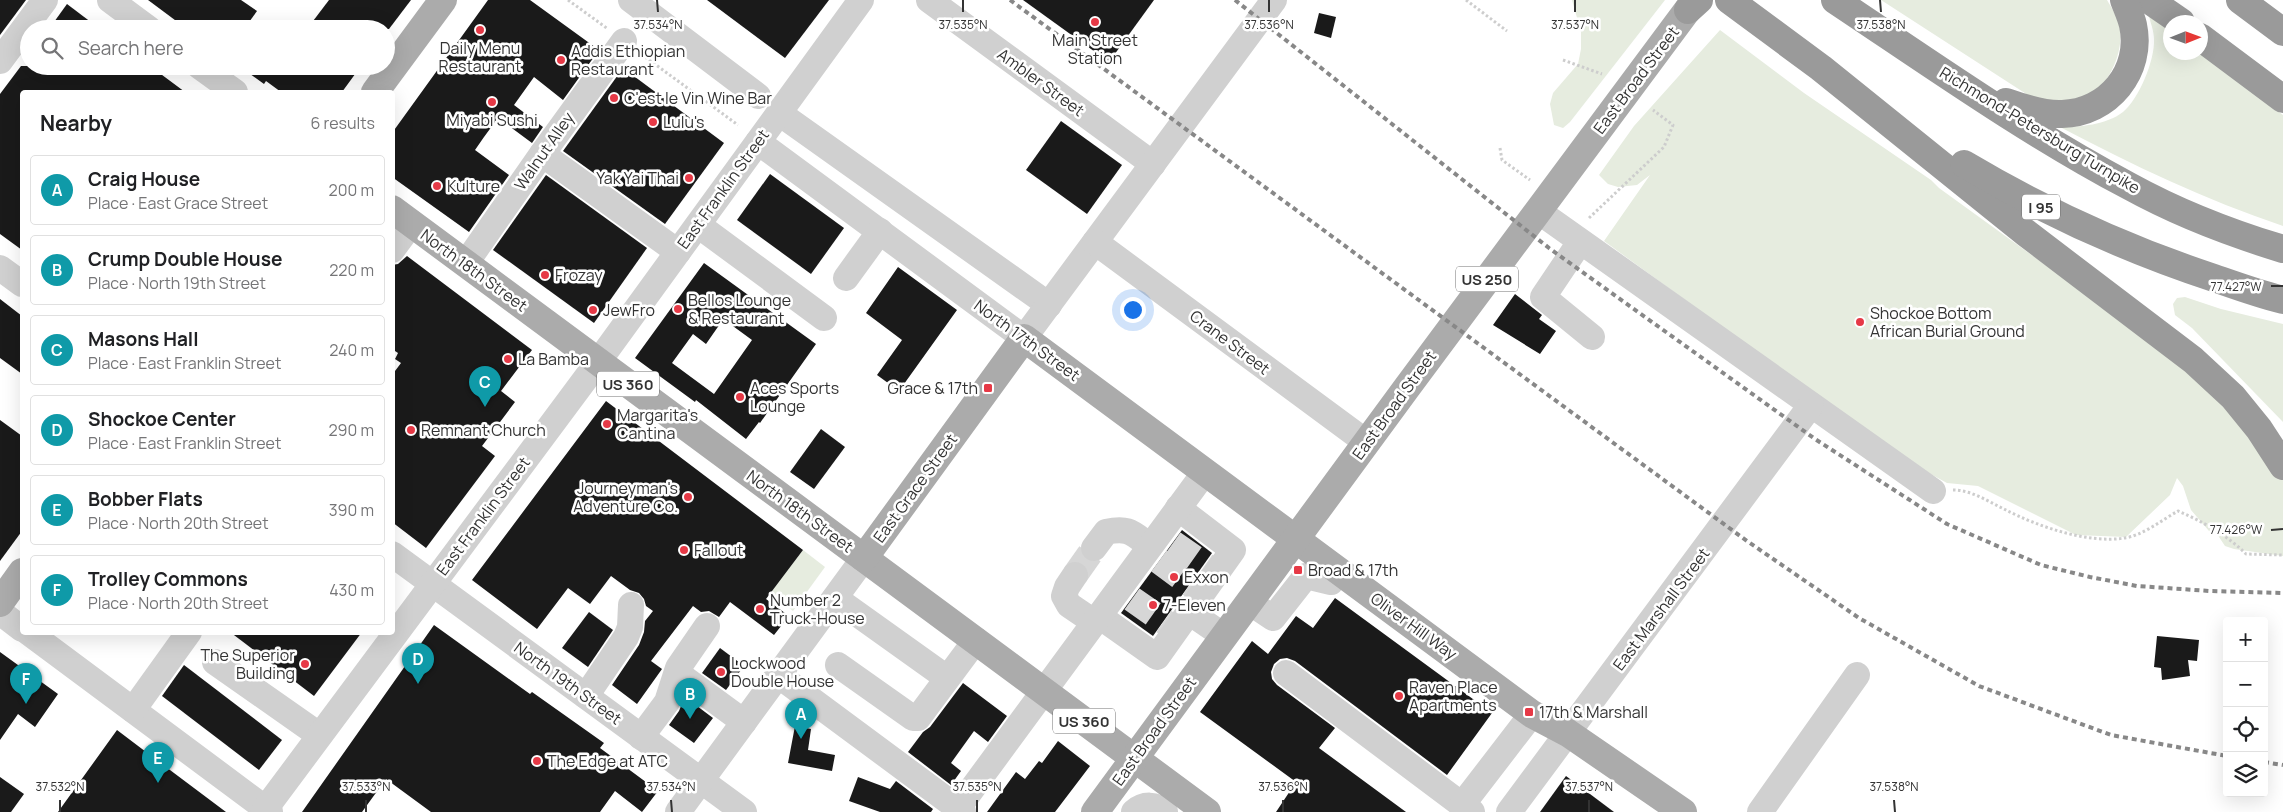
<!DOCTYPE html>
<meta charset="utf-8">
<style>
:root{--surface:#fff;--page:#f6f6f6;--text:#202124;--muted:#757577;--line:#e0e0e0;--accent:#e63946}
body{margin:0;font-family:Manrope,sans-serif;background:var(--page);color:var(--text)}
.controls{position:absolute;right:15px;bottom:15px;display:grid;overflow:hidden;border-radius:5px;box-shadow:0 5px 20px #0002}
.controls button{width:45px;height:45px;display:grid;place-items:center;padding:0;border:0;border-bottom:1px solid var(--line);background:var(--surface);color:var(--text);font:25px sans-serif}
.compass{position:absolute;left:2163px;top:15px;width:45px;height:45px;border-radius:50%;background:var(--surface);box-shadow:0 5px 20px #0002;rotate:89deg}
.you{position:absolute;left:1132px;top:309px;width:18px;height:18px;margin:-12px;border:4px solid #fff;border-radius:50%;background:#1a73e8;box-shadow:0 0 0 8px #1a73e833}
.badge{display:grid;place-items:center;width:32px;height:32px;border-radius:50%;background:var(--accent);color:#fff;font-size:16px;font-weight:700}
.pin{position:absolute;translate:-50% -41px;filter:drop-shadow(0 1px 2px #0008)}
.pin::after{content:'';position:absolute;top:26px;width:18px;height:15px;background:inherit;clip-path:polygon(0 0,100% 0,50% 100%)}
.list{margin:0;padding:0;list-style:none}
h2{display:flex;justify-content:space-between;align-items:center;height:65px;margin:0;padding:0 20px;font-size:21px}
h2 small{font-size:16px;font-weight:400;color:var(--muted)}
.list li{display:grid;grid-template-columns:32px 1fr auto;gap:15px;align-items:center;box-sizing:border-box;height:70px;margin:0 10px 10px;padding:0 10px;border:1px solid var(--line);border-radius:5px}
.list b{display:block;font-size:19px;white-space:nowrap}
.list p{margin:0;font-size:16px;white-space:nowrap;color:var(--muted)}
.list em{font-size:16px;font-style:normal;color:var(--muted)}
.icon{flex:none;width:28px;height:28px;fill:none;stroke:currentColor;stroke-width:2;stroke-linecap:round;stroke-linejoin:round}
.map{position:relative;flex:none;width:2283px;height:812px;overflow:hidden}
.search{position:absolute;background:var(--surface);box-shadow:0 5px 20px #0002;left:20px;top:20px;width:375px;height:55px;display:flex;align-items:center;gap:12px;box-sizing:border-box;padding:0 18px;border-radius:28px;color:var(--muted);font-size:19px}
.panel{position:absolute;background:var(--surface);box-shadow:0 5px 20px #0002;left:20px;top:90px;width:375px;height:545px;border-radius:5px}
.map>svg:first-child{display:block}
</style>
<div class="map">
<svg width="2283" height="812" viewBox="0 0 2283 812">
<rect width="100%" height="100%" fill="#fff"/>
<g fill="#e6ecdf">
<polygon points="1572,0 1665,0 1570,122 1563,128 1554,125 1550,104 1553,93 1578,64 1581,49 1581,32"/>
<path d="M 1881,0 L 2107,0 C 2111,7 2117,16 2119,24 C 2126,51 2107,92 2080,101 C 2064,106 2050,103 2034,99 Z"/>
<path d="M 2148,13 L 2170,30 L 2170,52 L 2200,53 L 2283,115 L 2283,226 C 2206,200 2132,165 2060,127 C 2080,127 2106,125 2123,112 C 2139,99 2155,60 2154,39 C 2154,31 2150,21 2148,13 Z"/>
<polygon points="1720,30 1804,93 1931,180 1939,188 2149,340 2217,399 2266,456 2283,480 2283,556 2234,549 2225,546 2217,534 2209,531 2191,510 2183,486 2177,478 2170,495 2126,537 2076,535 1978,486 1947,483 1905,460 1604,241 1650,175 1637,185 1618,187 1608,184 1599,175 1634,126"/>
<polygon points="2185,297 2221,309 2283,324 2283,422 2192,328 2175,315 2173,304 2177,298"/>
<polygon points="803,550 825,567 793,611 770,593"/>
</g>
<g fill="#1a1a1a" fill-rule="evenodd">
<polygon points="0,0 26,0 0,35"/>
<polygon points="148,0 241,0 257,11 244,29 187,29"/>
<polygon points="329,0 411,0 389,29 307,29"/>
<polygon points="488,0 530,0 599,50 563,100 534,77 514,105 543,127 532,143 498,118 484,137 475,150 509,175 469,232 392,177 392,133"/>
<polygon points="707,0 829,0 785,58"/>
<polygon points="1023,0 1154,0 1109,62"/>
<polygon points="67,4 100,29 49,29"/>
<polygon points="1319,13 1336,17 1331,38 1314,33"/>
<polygon points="21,66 150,66 185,92 22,92 22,250 0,234 0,94"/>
<polygon points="239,66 361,66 342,92 281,92 266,81 264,84"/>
<polygon points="623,68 724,143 665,224 563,151"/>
<polygon points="1061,121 1122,165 1087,214 1026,170"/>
<polygon points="770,174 844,228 811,274 737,220"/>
<polygon points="546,175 647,248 594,323 493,250"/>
<polygon points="407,256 532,350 501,391 515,402 482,446 495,456 426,548 392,522 392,375 401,363 395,359 398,353 392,349 392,265 398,264"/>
<path d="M 704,263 L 816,344 L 760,423 L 759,422 L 746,439 L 696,400 L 695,402 L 635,358 ZM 722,321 L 725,323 L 726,321 L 752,340 L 714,394 L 672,363 L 693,334 L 706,344 Z"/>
<polygon points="898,267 957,310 899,391 877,375 902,340 866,313"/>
<polygon points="1515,294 1542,315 1539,319 1556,331 1540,354 1493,325"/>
<polygon points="0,299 22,316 22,374 0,358"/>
<polygon points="606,401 803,550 766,599 789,616 774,635 730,602 719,617 709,611 701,612 693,606 651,661 662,669 637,704 612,685 639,645 644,632 645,621 653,611 646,606 644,599 639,593 630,590 611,576 590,604 568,588 537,629 472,580"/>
<polygon points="0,420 22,436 22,531 0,561"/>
<polygon points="821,429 845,447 814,489 790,472"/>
<polygon points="1182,530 1212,553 1153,636 1121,613"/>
<polygon points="1079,549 1080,554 1085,560 1098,562 1089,573 1084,563 1076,560 1078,558 1075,555"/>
<polygon points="1335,598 1492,713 1447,775 1295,661 1287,658 1280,659 1274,664 1271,672 1272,679 1277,685 1335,728 1319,748 1406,812 1276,812 1296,782 1200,712 1252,641 1268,654 1296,616 1313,628"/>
<polygon points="589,612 613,630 588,667 562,648"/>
<polygon points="434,625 530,694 532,692 604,743 600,748 658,791 642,812 615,791 600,812 431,812 386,779 362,812 302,812"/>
<polygon points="230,632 362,632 314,696"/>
<polygon points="2157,636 2199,640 2197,661 2188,660 2190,676 2162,680 2161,668 2154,667"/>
<polygon points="720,648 744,666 726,690 702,673"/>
<polygon points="0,652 58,694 35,727 18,714 0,740"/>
<polygon points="184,665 282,740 259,770 162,696"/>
<polygon points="963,683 1007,716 988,742 974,731 951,763 961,771 951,785 908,752 923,732 930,727"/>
<polygon points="685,697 713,718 694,743 669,725 679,711"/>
<polygon points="795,726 811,729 808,750 835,755 832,771 788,763"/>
<polygon points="117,730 150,755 226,812 58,812"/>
<polygon points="1058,741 1090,766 1055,812 987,812 1016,772 1025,779 1039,761 1042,763"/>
<polygon points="1566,776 1614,812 1540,812"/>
<polygon points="0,777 24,794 11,812 0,812"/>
<polygon points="858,777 890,789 896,781 933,809 931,812 880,812 849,801"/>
</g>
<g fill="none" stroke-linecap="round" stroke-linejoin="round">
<g stroke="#d6d6d6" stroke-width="26" stroke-dasharray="26 13" stroke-linecap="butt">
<polyline points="1173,543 1207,567"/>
<polyline points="1159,561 1193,586"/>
<polyline points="1075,575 1094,548"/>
<polyline points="1132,599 1166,623"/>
</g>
<g stroke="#cdcdcd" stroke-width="3" stroke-dasharray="2.5 2.5" stroke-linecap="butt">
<polyline points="568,0 608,29"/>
<polyline points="1466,0 1507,31"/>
<polyline points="641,54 738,125"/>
<polyline points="1563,60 1602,74"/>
<polyline points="1500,148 1502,160 1530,180"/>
<polyline points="1589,218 1664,147 1673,125 1653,110"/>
<path d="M 1953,490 C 1972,490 1989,502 2006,510 C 2037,526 2088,544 2124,538 C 2142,536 2162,520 2178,511 C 2202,521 2228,536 2246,554 L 2283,555"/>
</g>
<g stroke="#d0d0d0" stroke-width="26">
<polyline points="110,0 149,29"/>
<polyline points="631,0 758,96"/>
<polyline points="929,0 1153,164"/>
<polyline points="0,61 45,0"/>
<polyline points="199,66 235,92"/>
<polyline points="779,113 1049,305"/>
<polyline points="758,142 1024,338 1274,0"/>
<polyline points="542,154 678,252"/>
<polyline points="1538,211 1933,491"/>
<polyline points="698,225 824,318"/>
<polyline points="1095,242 1366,442"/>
<polyline points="1580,242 1543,297 1592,337"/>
<polyline points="392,250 412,223"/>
<polyline points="466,263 542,154 624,41"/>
<polyline points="0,268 22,284"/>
<polyline points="846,278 880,231"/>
<polyline points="1178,508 1233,550 1189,612 1224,636"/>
<path d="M 1094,548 L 1106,532 C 1129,527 1132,533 1150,546"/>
<polyline points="392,554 744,812"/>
<polyline points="1075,575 1067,587 1064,596 1069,605 1094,622"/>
<polyline points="835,598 947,678"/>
<polyline points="1249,602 1273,618 1306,576 1331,582 1339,571"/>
<polyline points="0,612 22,629"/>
<polyline points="1099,616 1157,657 1189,612"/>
<polyline points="28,632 270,812"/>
<polyline points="215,662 319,735"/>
<polyline points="838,665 913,718 918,718 976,640"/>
<polyline points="677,673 744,722"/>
<polyline points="1286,673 1462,805"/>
<polyline points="778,675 963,812"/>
<polyline points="586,696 626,637 630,627 631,605"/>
<polyline points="133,710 189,632"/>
<polyline points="641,737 667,702 678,668 707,626"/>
<polyline points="958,808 1205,472"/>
<polyline points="263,812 598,362 861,0"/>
<polyline points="678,812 864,558"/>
<path d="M 1134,812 C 1144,803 1156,804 1165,812"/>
<polyline points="1472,812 1462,805 1532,714"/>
<polyline points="1509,812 1811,405"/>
<polyline points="1760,812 1857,675"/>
</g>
<g stroke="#ababab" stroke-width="28">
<polyline points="375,92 443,0"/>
<polyline points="392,209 1207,812"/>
<polyline points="864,558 1024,338 1532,714 1568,733 1683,812"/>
<polyline points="0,603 22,572"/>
<polyline points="1095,812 1408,386 1695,0"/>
</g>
<g stroke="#9a9a9a" stroke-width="28">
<polyline points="1729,0 1821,68 2026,233 2193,360 2233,397 2259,429 2283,466"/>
<path d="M 1835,0 C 1931,64 2027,132 2129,186 C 2178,213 2230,233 2283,249"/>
<polyline points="2149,0 2181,22"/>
<polyline points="2240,0 2283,32"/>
<polyline points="1688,10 1699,0"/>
<polyline points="2200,37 2283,99"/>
<path d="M 2006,102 C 2023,108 2044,115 2062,114 C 2108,113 2143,71 2133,25 C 2131,16 2127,8 2124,0"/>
<path d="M 1964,164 C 2043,211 2126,249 2214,278 C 2237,286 2259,294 2283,300"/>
</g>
<g stroke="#888" stroke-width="4" stroke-dasharray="5 4" stroke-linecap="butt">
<polyline points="1010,0 1747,541 1859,618 1979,686 2111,735 2227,756"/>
<polyline points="1235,0 1549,248 1815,439 1947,524 2041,565 2090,577 2137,586 2209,591 2283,593"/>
<polyline points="2264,762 2283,765"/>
</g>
</g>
<path fill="none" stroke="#333" stroke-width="2" d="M 657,0 L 658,12M 963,0 L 963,12M 1269,0 L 1269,12M 1575,0 L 1575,12M 1880,0 L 1881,12M 2271,286 L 2283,286M 2271,530 L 2283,529M 60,800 L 60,812M 366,800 L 366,812M 671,800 L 672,812M 977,800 L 977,812M 1283,800 L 1283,812M 1589,800 L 1589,812M 1894,800 L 1895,812"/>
<g fill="#e63946" stroke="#fff" stroke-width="2">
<circle cx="1095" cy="22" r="5"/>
<circle cx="480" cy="30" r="5"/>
<circle cx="561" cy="60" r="5"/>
<circle cx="614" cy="98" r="5"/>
<circle cx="492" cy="102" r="5"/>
<circle cx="653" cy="122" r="5"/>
<circle cx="689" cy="178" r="5"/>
<circle cx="437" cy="186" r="5"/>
<circle cx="545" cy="275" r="5"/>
<circle cx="678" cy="309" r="5"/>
<circle cx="593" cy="310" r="5"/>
<circle cx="1860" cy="322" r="5"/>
<circle cx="508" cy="359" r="5"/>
<rect x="983" y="383" width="10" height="10" rx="2.5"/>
<circle cx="740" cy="397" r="5"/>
<circle cx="607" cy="424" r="5"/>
<circle cx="411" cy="430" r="5"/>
<circle cx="688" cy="497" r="5"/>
<circle cx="684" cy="550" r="5"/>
<rect x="1293" y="565" width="10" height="10" rx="2.5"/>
<circle cx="1174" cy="577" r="5"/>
<circle cx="1153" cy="605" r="5"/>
<circle cx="760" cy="609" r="5"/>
<circle cx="305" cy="664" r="5"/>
<circle cx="721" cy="672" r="5"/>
<circle cx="1399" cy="696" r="5"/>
<rect x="1524" y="707" width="10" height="10" rx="2.5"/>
<circle cx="537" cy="761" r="5"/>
</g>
<g text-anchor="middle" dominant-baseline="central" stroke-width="5" stroke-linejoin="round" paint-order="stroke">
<g fill="#fff" stroke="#707070" stroke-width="1">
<rect x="2022" y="194.5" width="38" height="25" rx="4"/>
<rect x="1456" y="266.5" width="62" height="25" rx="4"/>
<rect x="597" y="371.5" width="62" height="25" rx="4"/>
<rect x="1053" y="708.5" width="62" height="25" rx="4"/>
</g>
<g font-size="15" font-weight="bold" fill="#333">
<text x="2041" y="207">I 95</text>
<text x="1487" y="279">US 250</text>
<text x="628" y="384">US 360</text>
<text x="1084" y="721">US 360</text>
</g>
<g font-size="16" fill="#333" stroke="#fff" text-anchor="start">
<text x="1095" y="40" text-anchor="middle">Main Street<tspan x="1095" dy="18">Station</tspan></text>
<text x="480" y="48" text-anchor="middle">Daily Menu<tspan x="480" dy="18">Restaurant</tspan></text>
<text x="571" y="51">Addis Ethiopian<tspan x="571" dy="18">Restaurant</tspan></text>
<text x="624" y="98">C'est le Vin Wine Bar</text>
<text x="492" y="120" text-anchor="middle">Miyabi Sushi</text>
<text x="663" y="122">Lulu's</text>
<text x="679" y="178" text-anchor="end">Yak Yai Thai</text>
<text x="447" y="186">Kulture</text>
<text x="555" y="275">Frozay</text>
<text x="688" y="300">Bellos Lounge<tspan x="688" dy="18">&amp; Restaurant</tspan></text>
<text x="603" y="310">JewFro</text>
<text x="1870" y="313">Shockoe Bottom<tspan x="1870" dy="18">African Burial Ground</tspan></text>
<text x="518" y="359">La Bamba</text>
<text x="750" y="388">Aces Sports<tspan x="750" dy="18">Lounge</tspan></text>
<text x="978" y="388" text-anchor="end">Grace &amp; 17th</text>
<text x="617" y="415">Margarita's<tspan x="617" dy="18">Cantina</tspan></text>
<text x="421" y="430">Remnant Church</text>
<text x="678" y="488" text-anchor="end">Journeyman's<tspan x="678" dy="18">Adventure Co.</tspan></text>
<text x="694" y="550">Fallout</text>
<text x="1308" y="570">Broad &amp; 17th</text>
<text x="1184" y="577">Exxon</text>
<text x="770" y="600">Number 2<tspan x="770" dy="18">Truck-House</tspan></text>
<text x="1163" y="605">7-Eleven</text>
<text x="295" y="655" text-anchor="end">The Superior<tspan x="295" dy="18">Building</tspan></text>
<text x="731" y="663">Lockwood<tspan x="731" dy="18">Double House</tspan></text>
<text x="1409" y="687">Raven Place<tspan x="1409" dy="18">Apartments</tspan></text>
<text x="1539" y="712">17th &amp; Marshall</text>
<text x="547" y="761">The Edge at ATC</text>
</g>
<g font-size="16" fill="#333" stroke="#fff">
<text transform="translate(1636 80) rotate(-53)">East Broad Street</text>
<text transform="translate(1041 82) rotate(36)">Ambler Street</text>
<text transform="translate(2040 130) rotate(31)">Richmond-Petersburg Turnpike</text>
<text transform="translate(544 151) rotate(-55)">Walnut Alley</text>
<text transform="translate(723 189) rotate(-54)">East Franklin Street</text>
<text transform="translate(474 270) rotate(36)">North 18th Street</text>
<text transform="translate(1027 340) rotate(36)">North 17th Street</text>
<text transform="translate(1230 342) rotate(37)">Crane Street</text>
<text transform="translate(1394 405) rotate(-54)">East Broad Street</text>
<text transform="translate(915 488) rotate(-54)">East Grace Street</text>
<text transform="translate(800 511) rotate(36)">North 18th Street</text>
<text transform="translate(483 516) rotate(-53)">East Franklin Street</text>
<text transform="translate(1661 609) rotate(-53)">East Marshall Street</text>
<text transform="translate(1414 626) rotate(36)">Oliver Hill Way</text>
<text transform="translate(568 683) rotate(36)">North 19th Street</text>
<text transform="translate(1154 731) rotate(-54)">East Broad Street</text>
</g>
</g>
<g font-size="12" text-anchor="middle" fill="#333" stroke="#fff" stroke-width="5" stroke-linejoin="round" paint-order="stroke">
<text x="658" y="29">37.534°N</text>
<text x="963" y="29">37.535°N</text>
<text x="1269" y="29">37.536°N</text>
<text x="1575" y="29">37.537°N</text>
<text x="1881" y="29">37.538°N</text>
<text x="2236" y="291">77.427°W</text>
<text x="2236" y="534">77.426°W</text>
<text x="60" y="791">37.532°N</text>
<text x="366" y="791">37.533°N</text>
<text x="671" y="791">37.534°N</text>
<text x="977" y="791">37.535°N</text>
<text x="1283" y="791">37.536°N</text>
<text x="1589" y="791">37.537°N</text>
<text x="1894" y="791">37.538°N</text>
</g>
</svg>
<div class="controls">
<button>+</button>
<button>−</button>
<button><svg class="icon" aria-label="locate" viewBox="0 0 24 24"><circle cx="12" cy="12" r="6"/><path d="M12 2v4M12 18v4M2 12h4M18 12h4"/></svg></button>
<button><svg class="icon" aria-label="layers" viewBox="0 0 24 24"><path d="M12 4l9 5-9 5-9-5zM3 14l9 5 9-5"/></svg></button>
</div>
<svg class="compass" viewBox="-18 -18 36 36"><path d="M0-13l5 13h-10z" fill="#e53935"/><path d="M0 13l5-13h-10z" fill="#757577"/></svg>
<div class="you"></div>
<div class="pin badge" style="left:801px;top:739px;background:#0f9aa8">A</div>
<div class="pin badge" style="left:690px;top:719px;background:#0f9aa8">B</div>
<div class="pin badge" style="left:485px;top:407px;background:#0f9aa8">C</div>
<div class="pin badge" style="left:418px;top:684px;background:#0f9aa8">D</div>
<div class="pin badge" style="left:158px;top:783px;background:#0f9aa8">E</div>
<div class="pin badge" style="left:26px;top:704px;background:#0f9aa8">F</div>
<div class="search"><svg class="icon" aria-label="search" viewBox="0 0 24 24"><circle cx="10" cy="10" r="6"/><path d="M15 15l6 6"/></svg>Search here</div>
<section class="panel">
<h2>Nearby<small>6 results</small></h2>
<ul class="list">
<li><span class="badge" style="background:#0f9aa8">A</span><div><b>Craig House</b><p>Place · East Grace Street</p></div><em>200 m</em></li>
<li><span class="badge" style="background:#0f9aa8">B</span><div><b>Crump Double House</b><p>Place · North 19th Street</p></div><em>220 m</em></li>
<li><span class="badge" style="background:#0f9aa8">C</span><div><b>Masons Hall</b><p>Place · East Franklin Street</p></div><em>240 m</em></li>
<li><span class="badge" style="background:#0f9aa8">D</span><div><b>Shockoe Center</b><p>Place · East Franklin Street</p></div><em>290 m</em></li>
<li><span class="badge" style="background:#0f9aa8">E</span><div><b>Bobber Flats</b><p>Place · North 20th Street</p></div><em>390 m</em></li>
<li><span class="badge" style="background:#0f9aa8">F</span><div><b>Trolley Commons</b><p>Place · North 20th Street</p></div><em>430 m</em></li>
</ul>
</section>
</div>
